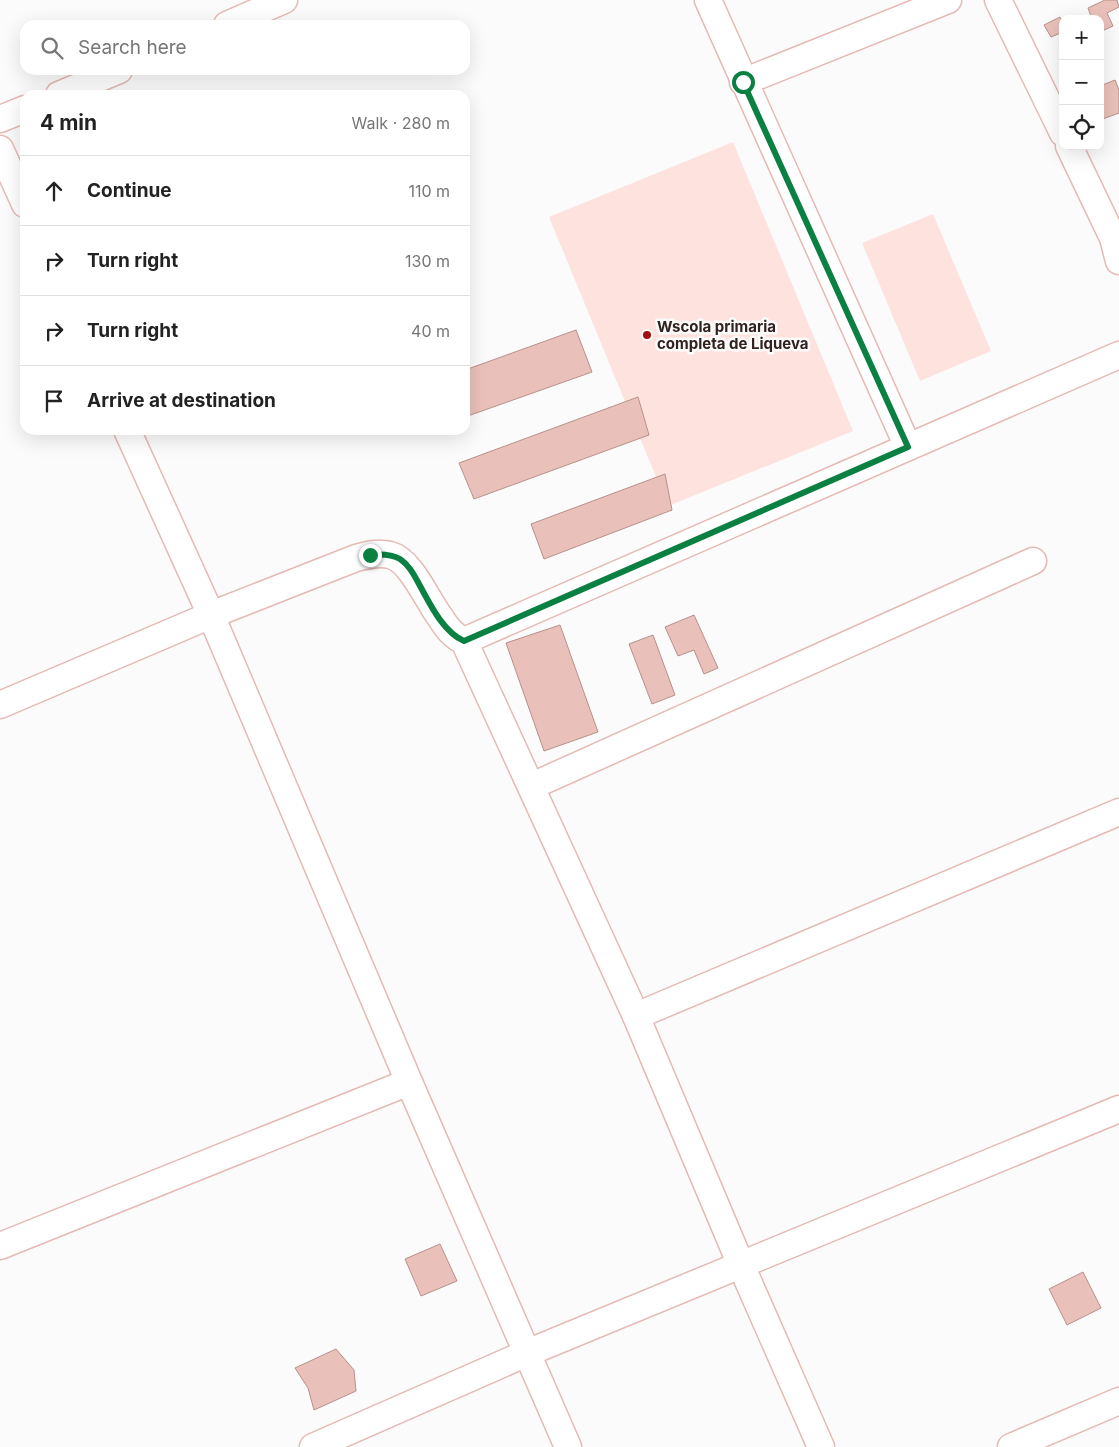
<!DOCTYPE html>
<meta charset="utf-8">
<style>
:root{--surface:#fff;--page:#f2f2f2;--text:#222;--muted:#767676;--line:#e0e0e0}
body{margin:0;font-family:Inter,sans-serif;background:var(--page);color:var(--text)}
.controls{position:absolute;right:15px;top:15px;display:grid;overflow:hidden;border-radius:10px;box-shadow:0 5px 20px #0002}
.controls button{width:45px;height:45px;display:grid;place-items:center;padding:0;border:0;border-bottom:1px solid var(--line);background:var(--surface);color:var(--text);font:25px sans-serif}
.stop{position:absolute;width:15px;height:15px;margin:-11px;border:4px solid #0b8043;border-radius:50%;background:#fff}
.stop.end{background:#0b8043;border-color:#fff;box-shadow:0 1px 5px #0008}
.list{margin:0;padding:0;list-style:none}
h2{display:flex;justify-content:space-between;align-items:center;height:65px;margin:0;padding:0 20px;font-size:21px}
h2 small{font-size:16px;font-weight:400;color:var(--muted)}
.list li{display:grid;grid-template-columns:32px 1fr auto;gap:15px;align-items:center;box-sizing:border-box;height:70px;padding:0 20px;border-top:1px solid var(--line)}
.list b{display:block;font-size:19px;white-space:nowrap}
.list em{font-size:16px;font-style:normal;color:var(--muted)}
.icon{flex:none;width:28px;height:28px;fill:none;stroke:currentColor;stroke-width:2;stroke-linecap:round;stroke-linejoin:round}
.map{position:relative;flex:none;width:1119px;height:1447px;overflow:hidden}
.search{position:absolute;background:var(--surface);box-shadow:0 5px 20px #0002;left:20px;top:20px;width:450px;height:55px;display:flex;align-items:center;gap:12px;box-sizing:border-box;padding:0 18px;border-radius:15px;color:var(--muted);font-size:19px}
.panel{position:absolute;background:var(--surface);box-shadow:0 5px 20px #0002;left:20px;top:90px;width:450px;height:345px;border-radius:15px}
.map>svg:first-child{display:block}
</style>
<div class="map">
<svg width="1119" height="1447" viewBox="0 0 1119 1447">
<rect width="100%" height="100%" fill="#fbfbfb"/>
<g fill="#fee2de">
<polygon points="733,142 853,431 668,506 549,217"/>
<polygon points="933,214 991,351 920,381 862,243"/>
</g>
<g fill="#eac0ba" stroke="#b8908a">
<polygon points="1105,0 1117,0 1119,7 1107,13 1113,26 1100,32 1100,19 1092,19 1088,8"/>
<polygon points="1060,17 1063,22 1063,32 1051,37 1044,25"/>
<polygon points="1115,80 1119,90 1119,113 1100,120 1100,86"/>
<polygon points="576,330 592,372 465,417 465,370"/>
<polygon points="638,397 649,435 474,499 459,463"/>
<polygon points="665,474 672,510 544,559 531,524"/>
<polygon points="694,615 718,668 704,674 694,650 678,656 665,627"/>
<polygon points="560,625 598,732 544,751 506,643"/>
<polygon points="653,635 675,695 652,704 629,644"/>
<polygon points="440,1244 457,1281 421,1296 405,1259"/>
<polygon points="1083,1272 1101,1308 1067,1325 1049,1289"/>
<polygon points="336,1349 354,1370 356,1391 314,1410 308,1388 295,1368"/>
</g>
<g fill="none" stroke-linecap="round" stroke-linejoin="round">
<g stroke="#e5bab4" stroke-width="29">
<g id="minor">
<polyline points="708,0 908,447"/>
<polyline points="998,0 1063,133"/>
<polyline points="227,25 284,0"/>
<polyline points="743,82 948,0"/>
<polyline points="59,95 119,70"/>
<polyline points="0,119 25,109"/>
<polyline points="1069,146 1113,238 1119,261"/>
<polyline points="0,149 25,204"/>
<polyline points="127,430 211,615 409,1082 568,1447"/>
<polyline points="464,641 1119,355"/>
<path d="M 0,705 L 211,615 L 356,558 C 367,555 379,552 390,555 C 411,560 427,600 440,617 C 447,628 453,636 464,641 L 636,1016 L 741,1265 L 821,1447"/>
<polyline points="532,786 1033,561"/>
<polyline points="636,1016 1119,812"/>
<polyline points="0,1246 409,1082"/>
<polyline points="313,1447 527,1353 1119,1109"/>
<polyline points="1011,1447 1119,1401"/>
</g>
</g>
<use href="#minor" stroke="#fff" stroke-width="26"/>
</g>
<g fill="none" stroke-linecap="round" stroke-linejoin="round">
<path stroke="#0b8043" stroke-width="6" d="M 370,555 C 380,554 391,554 400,559 C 409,565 414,575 419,584 C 430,604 443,632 464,641 L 908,447 L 743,82"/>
</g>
<circle fill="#a40d11" stroke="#fbfbfb" stroke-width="2" cx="647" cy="335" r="5"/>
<g text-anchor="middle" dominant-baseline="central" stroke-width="5" stroke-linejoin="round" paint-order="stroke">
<g font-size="15" font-weight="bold" fill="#31211f" stroke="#fbfbfb" text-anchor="start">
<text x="657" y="326">Wscola primaria<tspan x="657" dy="17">completa de Liqueva</tspan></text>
</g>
</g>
</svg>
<div class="controls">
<button>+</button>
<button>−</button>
<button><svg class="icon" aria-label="locate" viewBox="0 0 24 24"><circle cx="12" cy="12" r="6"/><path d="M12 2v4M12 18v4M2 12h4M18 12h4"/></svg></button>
</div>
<div class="stop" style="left:743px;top:82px"></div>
<div class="stop end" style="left:370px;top:555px"></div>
<div class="search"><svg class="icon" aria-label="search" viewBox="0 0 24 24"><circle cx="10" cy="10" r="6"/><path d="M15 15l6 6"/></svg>Search here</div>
<section class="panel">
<h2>4 min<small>Walk · 280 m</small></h2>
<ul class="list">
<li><svg class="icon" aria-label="ahead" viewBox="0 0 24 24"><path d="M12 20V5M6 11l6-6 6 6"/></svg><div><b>Continue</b></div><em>110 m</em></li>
<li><svg class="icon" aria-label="right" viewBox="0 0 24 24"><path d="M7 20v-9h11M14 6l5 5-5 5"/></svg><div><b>Turn right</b></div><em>130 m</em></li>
<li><svg class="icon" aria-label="right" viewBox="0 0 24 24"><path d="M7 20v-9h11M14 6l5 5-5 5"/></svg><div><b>Turn right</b></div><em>40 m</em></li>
<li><svg class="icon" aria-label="arrive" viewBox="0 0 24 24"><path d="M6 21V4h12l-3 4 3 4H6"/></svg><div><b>Arrive at destination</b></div></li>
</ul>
</section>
</div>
